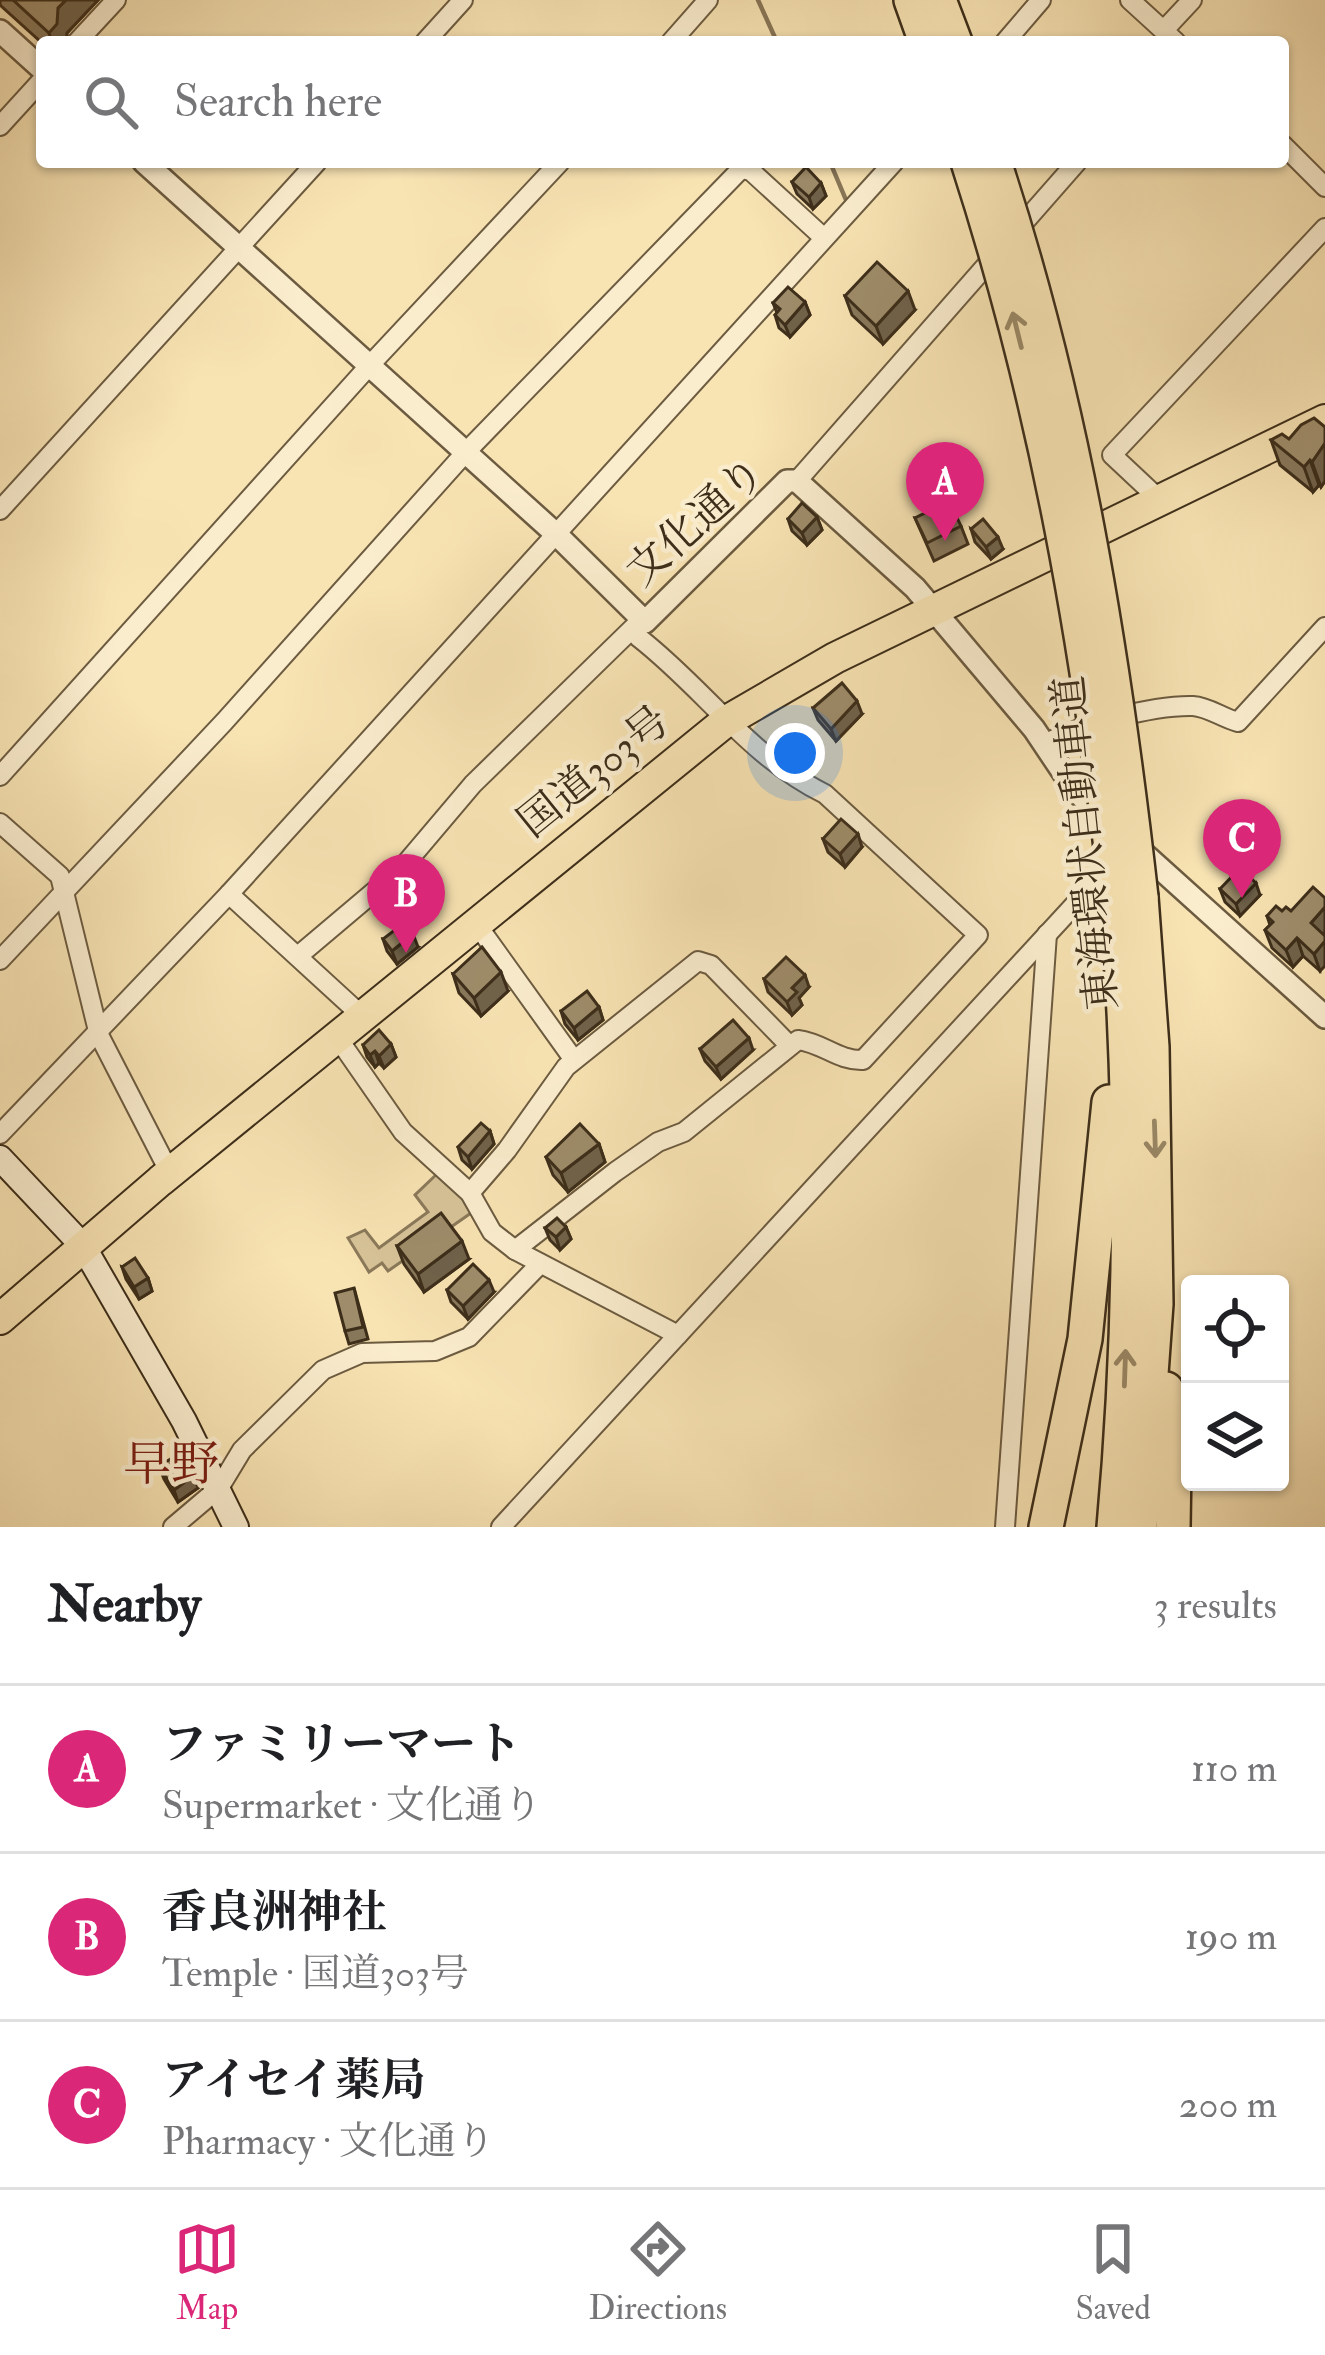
<!DOCTYPE html>
<meta charset="utf-8">
<style>
:root{--surface:#fff;--page:#f6f6f6;--text:#202124;--muted:#757577;--line:#e0e0e0;--accent:#db2777}
body{margin:0;font-family:"IM FELL Double Pica","Noto Serif JP",serif;background:var(--page);color:var(--text)}
.controls{position:absolute;right:36px;bottom:36px;display:grid;overflow:hidden;border-radius:12px;box-shadow:0 3px 9px #0004}
.controls button{width:108px;height:108px;display:grid;place-items:center;padding:0;border:0;border-bottom:3px solid var(--line);background:var(--surface);color:var(--text);font:60px sans-serif}
.you{position:absolute;left:795px;top:753px;width:42px;height:42px;margin:-30px;border:9px solid #fff;border-radius:50%;background:#1a73e8;box-shadow:0 0 0 18px #1a73e833}
.badge{display:grid;place-items:center;width:78px;height:78px;border-radius:50%;background:var(--accent);color:#fff;font-size:39px;font-weight:700}
.pin{position:absolute;translate:-50% -99px;filter:drop-shadow(0 3px 6px #0008)}
.pin::after{content:'';position:absolute;top:63px;width:42px;height:36px;background:inherit;clip-path:polygon(0 0,100% 0,50% 100%)}
.list{margin:0;padding:0;list-style:none}
h2{display:flex;justify-content:space-between;align-items:center;height:156px;margin:0;padding:0 48px;font-size:51px}
h2 small{font-size:39px;font-weight:400;color:var(--muted)}
.list li{display:grid;grid-template-columns:78px 1fr auto;gap:36px;align-items:center;box-sizing:border-box;height:168px;padding:0 48px;border-top:3px solid var(--line)}
.list b{display:block;font-size:45px;white-space:nowrap}
.list p{margin:0;font-size:39px;white-space:nowrap;color:var(--muted)}
.list em{font-size:39px;font-style:normal;color:var(--muted)}
.icon{flex:none;width:66px;height:66px;fill:none;stroke:currentColor;stroke-width:2;stroke-linecap:round;stroke-linejoin:round}
.map{position:relative;flex:none;width:1325px;height:1527px;overflow:hidden}
.search{position:absolute;background:var(--surface);box-shadow:0 3px 9px #0004;left:36px;right:36px;top:36px;height:132px;display:flex;align-items:center;gap:30px;box-sizing:border-box;padding:0 42px;border-radius:12px;color:var(--muted);font-size:45px}
.sheet{height:660px;background:var(--surface)}
nav{display:flex;justify-content:space-around;align-items:center;box-sizing:border-box;height:168px;border-top:3px solid var(--line);background:var(--surface);font-size:33px;color:var(--muted)}
nav a{display:grid;justify-items:center;gap:6px}
nav .on{color:var(--accent)}
.map>svg:first-child{display:block}
</style>
<div class="map">
<svg width="1325" height="1527" viewBox="0 0 1325 1527">
<rect width="100%" height="100%" fill="#f8e3b3"/>
<filter id="stains"><feTurbulence type="fractalNoise" baseFrequency=".00167" numOctaves="4"/><feColorMatrix values="0 0 0 0 .2 0 0 0 0 .09 0 0 0 0 .02 0 0 0 .5 -.17"/></filter>
<radialGradient id="worn" r=".72"><stop offset=".6" stop-color="#630" stop-opacity="0"/><stop offset="1" stop-color="#630" stop-opacity=".3"/></radialGradient>
<polygon fill="#d8c499" stroke="#8a795a" stroke-width="3" points="439,1172 460,1194 471,1213 388,1271 382,1263 369,1272 348,1238 365,1230 379,1248 428,1212 415,1195"/>
<g fill="none" stroke-linecap="round" stroke-linejoin="round">
<g stroke="#877557" stroke-width="4.5">
<polyline points="758,0 777,42"/>
<polyline points="830,162 846,200"/>
</g>
<g stroke="#6c5b40" stroke-width="22">
<g id="minor">
<polyline points="1130,0 1176,42"/>
<polyline points="1164,30 1192,0"/>
<polyline points="77,42 116,0"/>
<polyline points="425,42 463,0"/>
<polyline points="671,42 708,0"/>
<polyline points="1005,42 1041,0"/>
<polyline points="0,126 42,80"/>
<polyline points="1283,145 1325,187"/>
<polyline points="797,481 1077,162"/>
<polyline points="1160,500 1112,455 1325,228"/>
<polyline points="0,510 317,162"/>
<path d="M 1044,744 C 1082,725 1150,705 1193,706 C 1209,707 1222,718 1238,722 L 1325,627"/>
<polyline points="0,776 369,366 560,162"/>
<polyline points="0,823 60,876 99,1035 170,1173"/>
<polyline points="229,894 361,1015"/>
<polyline points="475,922 574,1060"/>
<path d="M 298,956 L 401,869 L 473,784 L 637,624 L 638,637 C 704,688 748,756 825,794 L 978,935 L 863,1060 C 838,1061 823,1043 798,1040 L 684,1132 L 658,1142 L 615,1172 L 515,1250"/>
<polyline points="0,960 224,722 465,453 741,169 751,171 824,238"/>
<polyline points="337,1037 403,1132 470,1193 492,1232 515,1250 678,1335"/>
<polyline points="0,1134 229,894 894,162"/>
<polyline points="470,1193 507,1150 566,1067 698,961 711,965 789,1045"/>
<polyline points="173,1527 219,1488 242,1450 323,1370 362,1353 435,1351 469,1337 540,1264"/>
<polyline points="501,1527 1112,864"/>
<polyline points="1005,1527 1047,934"/>
</g>
</g>
<g stroke="#6c5b40" stroke-width="26">
<g id="tertiary">
<polyline points="0,31 42,69"/>
<polyline points="144,162 556,534 645,622 787,481 797,481 915,588 1034,729 1075,790 1110,824"/>
<polyline points="1133,844 1325,1017"/>
</g>
</g>
<g stroke="#3d2e1a" stroke-width="28">
<polyline id="secondary" points="0,1158 83,1246 184,1421 236,1527"/>
</g>
<g stroke="#3d2e1a" stroke-width="34">
<polyline id="trunk" points="0,1319 160,1181 725,722 835,658 1325,420"/>
</g>
<g stroke="#3d2e1a" stroke-width="38">
<g id="motorway">
<polyline points="911,0 926,42"/>
<polyline points="939,0 955,42"/>
<polyline points="1166,1389 1174,1465 1173,1527"/>
<polyline points="1046,1527 1085,1339 1109,1102"/>
<path d="M 1114,1527 C 1133,1318 1133,1109 1117,900"/>
<polyline points="1140,1527 1156,1304 1152,1047 1141,897"/>
</g>
</g>
<use href="#minor" stroke="#faedce" stroke-width="18"/>
<use href="#tertiary" stroke="#faedce" stroke-width="21"/>
<use href="#secondary" stroke="#faedce" stroke-width="24"/>
<use href="#trunk" stroke="#f8e3b3" stroke-width="30"/>
<use href="#motorway" stroke="#f8e3b3" stroke-width="33"/>
<g stroke="#3d2e1a" stroke-width="38" stroke-linecap="butt">
<g id="motorway-bridge">
<path d="M 968,162 C 1047,406 1089,646 1117,900"/>
<path d="M 994,162 C 1073,401 1113,648 1141,897"/>
</g>
</g>
<use href="#motorway-bridge" stroke="#f8e3b3" stroke-width="33"/>
</g>
<g fill="#88785b" stroke="#3d2e1a" stroke-width="3">
<polygon points="0,0 98,0 67,33 66,42 42,43 0,5"/>
<polygon points="792,182 821,183 826,196 813,209 797,194"/>
<polygon points="845,296 915,310 883,344 852,315"/>
<polygon points="805,302 810,315 790,337 779,328 775,315 777,313 773,303"/>
<polygon points="1325,427 1325,481 1321,487 1319,485 1313,492 1280,465 1271,440 1289,439"/>
<polygon points="817,517 822,530 807,545 792,531 788,519"/>
<polygon points="915,518 961,526 968,544 934,561"/>
<polygon points="971,529 1003,549 991,559 975,542"/>
<polygon points="813,708 862,714 836,741 818,720"/>
<polygon points="823,839 862,847 845,867 828,852"/>
<polygon points="1220,889 1260,895 1240,916 1225,902"/>
<polygon points="1325,898 1325,932 1323,934 1320,971 1303,956 1293,967 1272,948 1265,930 1270,925 1267,916 1291,911"/>
<polygon points="383,939 418,947 397,964 387,951"/>
<polygon points="453,974 508,991 481,1016 459,993"/>
<polygon points="764,979 809,987 799,998 802,1005 792,1015 768,992"/>
<polygon points="599,1007 603,1020 578,1040 565,1024 561,1011"/>
<polygon points="391,1044 396,1057 384,1068 379,1063 375,1067 367,1057 363,1045"/>
<polygon points="700,1049 753,1050 721,1079 705,1061"/>
<polygon points="490,1131 494,1144 472,1169 462,1160 458,1147"/>
<polygon points="599,1144 605,1162 568,1192 553,1175 546,1157"/>
<polygon points="566,1227 571,1239 560,1250 550,1240 545,1228"/>
<polygon points="397,1246 469,1259 424,1292 404,1264"/>
<polygon points="122,1267 148,1278 152,1291 139,1299 126,1279"/>
<polygon points="354,1288 368,1339 349,1344 345,1331"/>
<polygon points="447,1290 494,1292 468,1319 451,1302"/>
<polygon points="159,1466 194,1475 198,1488 178,1502 164,1479"/>
</g>
<g fill="#6f624a" stroke="#3d2e1a" stroke-width="3">
<polygon points="66,0 98,0 67,33 66,42 52,42 49,33 58,8"/>
<polygon points="821,183 826,196 813,209 809,197"/>
<polygon points="908,291 915,310 883,344 876,326"/>
<polygon points="805,302 810,315 790,337 785,325"/>
<polygon points="1325,443 1325,481 1321,487 1312,462"/>
<polygon points="1310,460 1319,485 1313,492 1304,467"/>
<polygon points="817,517 822,530 807,545 802,533"/>
<polygon points="998,537 1003,549 991,559 986,547"/>
<polygon points="857,701 862,714 836,741 831,729"/>
<polygon points="858,834 862,847 845,867 840,854"/>
<polygon points="1256,883 1260,895 1240,916 1236,904"/>
<polygon points="1325,907 1325,932 1317,940 1311,923"/>
<polygon points="413,934 418,947 397,964 392,951"/>
<polygon points="1297,938 1303,956 1293,967 1286,950"/>
<polygon points="1325,941 1325,966 1320,971 1314,954"/>
<polygon points="501,972 508,991 481,1016 474,998"/>
<polygon points="805,975 809,987 799,998 802,1005 792,1015 787,1002 792,988"/>
<polygon points="599,1007 603,1020 578,1040 574,1028"/>
<polygon points="749,1038 753,1050 721,1079 716,1067"/>
<polygon points="391,1044 396,1057 384,1068 379,1056"/>
<polygon points="375,1051 379,1063 375,1067 370,1055"/>
<polygon points="490,1131 494,1144 472,1169 468,1157"/>
<polygon points="599,1144 605,1162 568,1192 561,1173"/>
<polygon points="566,1227 571,1239 560,1250 556,1237"/>
<polygon points="462,1241 469,1259 424,1292 418,1274"/>
<polygon points="148,1278 152,1291 139,1299 134,1287"/>
<polygon points="489,1280 494,1292 468,1319 463,1306"/>
<polygon points="194,1475 198,1488 178,1502 174,1490"/>
</g>
<g fill="#9e8c6a" stroke="#3d2e1a" stroke-width="3">
<polygon points="13,0 66,0 58,8 57,24 49,33"/>
<polygon points="806,167 821,183 809,197 792,182"/>
<polygon points="877,262 908,291 876,326 845,296"/>
<polygon points="788,287 805,302 785,325 775,315 780,309 773,303"/>
<polygon points="1314,418 1325,427 1325,443 1312,462 1310,460 1304,467 1271,440 1282,434 1289,439 1301,425"/>
<polygon points="949,501 961,526 927,543 915,518"/>
<polygon points="802,503 817,517 802,533 788,519"/>
<polygon points="983,519 998,537 986,547 971,529"/>
<polygon points="842,683 857,701 831,729 813,708"/>
<polygon points="841,819 858,834 840,854 823,839"/>
<polygon points="1240,868 1256,883 1236,904 1220,889"/>
<polygon points="1313,887 1325,898 1325,907 1311,923 1325,936 1325,941 1314,954 1297,938 1286,950 1265,930 1273,922 1267,916 1276,906 1282,911 1286,907 1291,911"/>
<polygon points="404,923 413,934 392,951 383,939"/>
<polygon points="482,947 501,972 474,998 453,974"/>
<polygon points="786,957 805,975 792,988 797,992 787,1002 764,979"/>
<polygon points="587,991 599,1007 574,1028 561,1011"/>
<polygon points="733,1020 749,1038 716,1067 700,1049"/>
<polygon points="379,1030 391,1044 379,1056 375,1051 370,1055 363,1045"/>
<polygon points="481,1123 490,1131 468,1157 458,1147"/>
<polygon points="580,1124 599,1144 561,1173 546,1157"/>
<polygon points="441,1213 462,1241 418,1274 397,1246"/>
<polygon points="557,1218 566,1227 556,1237 545,1228"/>
<polygon points="135,1258 148,1278 134,1287 122,1267"/>
<polygon points="473,1264 489,1280 463,1306 447,1290"/>
<polygon points="354,1288 363,1327 345,1331 335,1293"/>
<polygon points="184,1456 194,1475 174,1490 159,1466 174,1457 177,1461"/>
</g>
<defs><path id="oneway-shaft" d="M-6 0H5M1.5-3L5.5 0L1.5 3" fill="none" stroke-width="1.6" stroke-linecap="round" stroke-linejoin="round" transform="scale(3)"/></defs>
<g stroke="#9a8866">
<use href="#oneway-shaft" transform="translate(1017 330) rotate(-104)"/>
<use href="#oneway-shaft" transform="translate(1155 1139) rotate(88)"/>
<use href="#oneway-shaft" transform="translate(1125 1368) rotate(-88)"/>
</g>
<g text-anchor="middle" dominant-baseline="central" stroke-width="9" stroke-linejoin="round" paint-order="stroke">
<g font-size="42" fill="#3d2e1a" stroke="#faedce">
<text transform="translate(696 522) rotate(-42)">文化通り</text>
<text transform="translate(594 772) rotate(-39)">国道303号</text>
<text transform="translate(1086 843) rotate(-96)">東海環状自動車道</text>
</g>
<g font-size="48" fill="#7a1f14" stroke="#faedce">
<text x="171" y="1465">早野</text>
</g>
</g>
<rect width="100%" height="100%" filter="url(#stains)"/>
<rect width="100%" height="100%" fill="url(#worn)"/>
</svg>
<div class="controls">
<button><svg class="icon" aria-label="locate" viewBox="0 0 24 24"><circle cx="12" cy="12" r="6"/><path d="M12 2v4M12 18v4M2 12h4M18 12h4"/></svg></button>
<button><svg class="icon" aria-label="layers" viewBox="0 0 24 24"><path d="M12 4l9 5-9 5-9-5zM3 14l9 5 9-5"/></svg></button>
</div>
<div class="you"></div>
<div class="pin badge" style="left:945px;top:541px">A</div>
<div class="pin badge" style="left:406px;top:953px">B</div>
<div class="pin badge" style="left:1242px;top:898px">C</div>
<div class="search"><svg class="icon" aria-label="search" viewBox="0 0 24 24"><circle cx="10" cy="10" r="6"/><path d="M15 15l6 6"/></svg>Search here</div>
</div>
<section class="sheet">
<h2>Nearby<small>3 results</small></h2>
<ul class="list">
<li><span class="badge">A</span><div><b>ファミリーマート</b><p>Supermarket · 文化通り</p></div><em>110 m</em></li>
<li><span class="badge">B</span><div><b>香良洲神社</b><p>Temple · 国道303号</p></div><em>190 m</em></li>
<li><span class="badge">C</span><div><b>アイセイ薬局</b><p>Pharmacy · 文化通り</p></div><em>200 m</em></li>
</ul>
</section>
<nav>
<a class="on"><svg class="icon" aria-label="map" viewBox="0 0 24 24"><path d="M3 6l6-2 6 2 6-2v14l-6 2-6-2-6 2zM9 4v14M15 6v14"/></svg>Map</a>
<a><svg class="icon" aria-label="directions" viewBox="0 0 24 24"><path d="M12 3l9 9-9 9-9-9zM9 14v-3h6M13 9l2 2-2 2"/></svg>Directions</a>
<a><svg class="icon" aria-label="saved" viewBox="0 0 24 24"><path d="M7 4h10v16l-5-4-5 4z"/></svg>Saved</a>
</nav>
